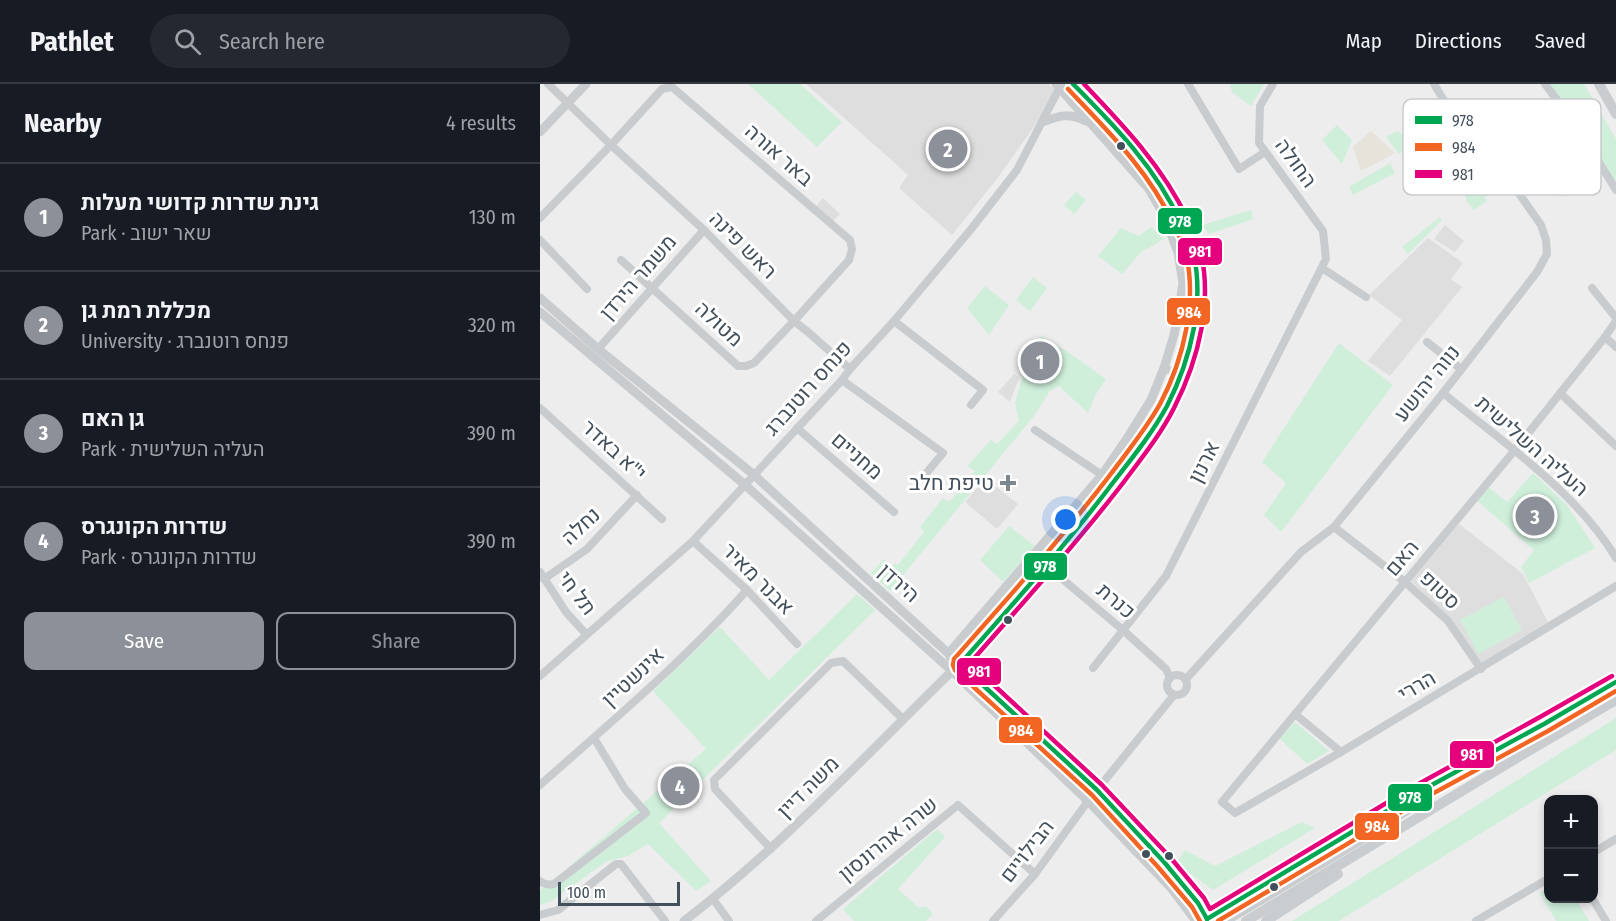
<!DOCTYPE html>
<meta charset="utf-8">
<style>
:root{--surface:#171b24;--page:#242831;--text:#f1f3f6;--muted:#9ea1a6;--line:#363941;--accent:#8c9099}
body{margin:0;font-family:"Fira Sans Condensed",Heebo,sans-serif;background:var(--page);color:var(--text)}
.controls{position:absolute;right:18px;bottom:18px;display:grid;overflow:hidden;border-radius:12px;box-shadow:0 3px 9px #0003}
.controls button{width:54px;height:54px;display:grid;place-items:center;padding:0;border:0;border-bottom:2px solid var(--line);background:var(--surface);color:var(--text);font:30px sans-serif}
.scale{position:absolute;left:18px;bottom:15px;width:122px;box-sizing:border-box;padding-left:6px;border:3px solid #43505b;border-top:0;font-size:16px;line-height:21px;white-space:nowrap;color:#43505b;-webkit-text-stroke:4px #fff;paint-order:stroke}
.you{position:absolute;left:526px;top:436px;width:21px;height:21px;margin:-15px;border:4px solid #fff;border-radius:50%;background:#1a73e8;box-shadow:0 0 0 9px #1a73e833}
.badge{display:grid;place-items:center;width:39px;height:39px;border-radius:50%;background:var(--accent);color:#fff;font-size:20px;font-weight:700}
.pin{position:absolute;translate:-50% -50%;border:3px solid #fff;box-shadow:0 2px 6px #0006}
.list{margin:0;padding:0;list-style:none}
h2{display:flex;justify-content:space-between;align-items:center;height:78px;margin:0;padding:0 24px;font-size:26px}
h2 small{font-size:20px;font-weight:400;color:var(--muted)}
.list li{display:grid;grid-template-columns:39px 1fr auto;gap:18px;align-items:center;box-sizing:border-box;height:108px;padding:0 24px;border-top:2px solid var(--line)}
.list b{display:block;font-size:22px;white-space:nowrap}
.list p{margin:0;font-size:20px;white-space:nowrap;color:var(--muted)}
.list em{font-size:20px;font-style:normal;color:var(--muted)}
.actions{display:flex;gap:12px;padding:18px 24px}
.actions a{flex:1;padding:14px 0;border:2px solid var(--accent);border-radius:12px;text-align:center;font-size:21px;color:var(--accent)}
.actions .main{background:var(--accent);color:#fff}
.icon{flex:none;width:33px;height:33px;fill:none;stroke:currentColor;stroke-width:2;stroke-linecap:round;stroke-linejoin:round}
.map{position:relative;flex:none;width:1076px;height:837px;overflow:hidden}
header{display:flex;align-items:center;gap:36px;box-sizing:border-box;height:84px;padding:0 30px;background:var(--surface);border-bottom:2px solid var(--line)}
header strong{font-size:28px}
nav{display:flex;gap:33px;margin-inline-start:auto;font-size:21px}
.search{width:420px;height:54px;background:var(--page);display:flex;align-items:center;gap:15px;box-sizing:border-box;padding:0 21px;border-radius:33px;color:var(--muted);font-size:22px}
main{display:flex}
aside{flex:1;background:var(--surface)}
.map>svg:first-child{display:block}
</style>
<header>
<strong>Pathlet</strong>
<div class="search"><svg class="icon" aria-label="search" viewBox="0 0 24 24"><circle cx="10" cy="10" r="6"/><path d="M15 15l6 6"/></svg>Search here</div>
<nav><a>Map</a><a>Directions</a><a>Saved</a></nav>
</header>
<main>
<aside>
<h2>Nearby<small>4 results</small></h2>
<ul class="list">
<li><span class="badge">1</span><div><b>גינת שדרות קדושי מעלות</b><p>Park · שאר ישוב</p></div><em>130 m</em></li>
<li><span class="badge">2</span><div><b>מכללת רמת גן</b><p>University · פנחס רוטנברג</p></div><em>320 m</em></li>
<li><span class="badge">3</span><div><b>גן האם</b><p>Park · העליה השלישית</p></div><em>390 m</em></li>
<li><span class="badge">4</span><div><b>שדרות הקונגרס</b><p>Park · שדרות הקונגרס</p></div><em>390 m</em></li>
</ul>
<div class="actions"><a class="main">Save</a><a>Share</a></div>
</aside>
<div class="map">
<svg width="1076" height="837" viewBox="0 0 1076 837">
<rect width="100%" height="100%" fill="#eeeded"/>
<g fill="#dfdedf">
<polygon points="266,0 509,0 518,9 456,96 412,151 359,104 368,91"/>
<polygon points="283,114 300,130 293,137 276,122"/>
<polygon points="905,141 924,157 915,168 894,155"/>
<polygon points="888,154 923,179 911,195 922,203 850,292 828,277 862,236 829,211"/>
<polygon points="474,290 479,294 470,318 458,308"/>
<polygon points="445,394 478,420 457,445 425,418"/>
<polygon points="919,440 983,490 1008,538 941,579 911,536 871,497"/>
</g>
<g fill="#cfefdb">
<polygon points="208,0 260,0 302,38 277,63"/>
<polygon points="690,0 724,0 711,22 692,8"/>
<polygon points="1003,0 1044,0 1076,55 1076,106 1036,41 1005,6"/>
<polygon points="797,41 812,56 802,80 782,56"/>
<polygon points="858,47 873,61 859,70 846,53"/>
<polygon points="850,79 855,89 813,111 809,103"/>
<polygon points="1019,79 1035,104 1020,113 1005,88"/>
<polygon points="938,93 946,103 942,108 947,117 934,126 927,118 923,105"/>
<polygon points="536,108 546,116 534,130 524,121"/>
<polygon points="711,126 713,135 669,150 662,141"/>
<polygon points="900,133 902,136 868,170 862,163"/>
<polygon points="611,143 624,155 600,169 582,190 558,172 581,144 599,152"/>
<polygon points="493,193 507,204 490,227 476,216"/>
<polygon points="445,202 469,221 449,251 427,224"/>
<polygon points="501,252 528,268 566,295 555,312 548,329 519,302 510,307 494,332 350,507 331,489 344,475 352,482 355,479 358,481 384,448 380,443 403,414 409,418 435,387 427,382 451,356 457,360 479,337 475,319 484,288"/>
<polygon points="799,259 853,301 741,448 724,431 746,399 722,378"/>
<polygon points="993,389 1027,421 1055,464 989,499 981,483 994,466 936,416 948,403 967,418"/>
<polygon points="469,442 495,462 463,498 440,476"/>
<polygon points="317,510 335,526 119,739 171,797 156,807 108,760 88,772 67,777 10,818 0,821 0,806 8,801 166,665 113,607 180,543 229,596"/>
<polygon points="964,513 982,546 938,570 920,536"/>
<polygon points="1076,634 1076,666 799,837 752,837"/>
<polygon points="755,638 789,667 767,680 740,655"/>
<polygon points="762,738 775,744 673,806 636,779 645,766 675,782"/>
<polygon points="397,745 405,753 358,805 379,824 386,822 393,830 386,837 314,837 303,825"/>
<polygon points="1008,804 1008,814 1036,815 1049,837 1016,837 1000,809"/>
</g>
<polygon fill="#e6e3db" points="831,47 855,69 821,87 813,63"/>
<g fill="none" stroke-linecap="round" stroke-linejoin="round">
<g stroke="#c9ccce" stroke-width="8">
<polyline points="8,0 71,61 164,146 254,237 268,248 310,285"/>
<polyline points="648,0 699,85 725,68"/>
<polyline points="1005,0 1036,41 1076,106"/>
<polyline points="975,104 1036,41"/>
<polyline points="0,134 71,61 122,5 132,3 310,156 312,165 309,176 254,237 214,279 206,282 198,282 81,176"/>
<polyline points="0,156 47,205"/>
<polyline points="782,184 826,213"/>
<polyline points="1052,204 1076,234"/>
<polyline points="354,237 443,306 431,321"/>
<polyline points="1076,237 1065,253 974,367 682,718 695,729 801,668 1076,502"/>
<polyline points="1065,253 1076,263"/>
<polyline points="887,258 921,285"/>
<polyline points="58,265 164,146"/>
<polyline points="624,284 640,291"/>
<polyline points="302,296 403,369 384,392"/>
<path d="M 903,309 C 962,358 1036,407 1076,474"/>
<polyline points="1020,309 1076,362"/>
<polyline points="0,324 122,435"/>
<polyline points="257,344 354,428"/>
<polyline points="495,346 574,399"/>
<polyline points="794,443 865,498 908,537 941,585"/>
<polyline points="153,457 207,506 257,560"/>
<polyline points="494,471 584,547 626,585 630,594"/>
<polyline points="0,488 26,528 46,550"/>
<polyline points="4,495 47,465 97,411"/>
<polyline points="553,584 626,492 786,175 783,147 719,59 720,22 733,0"/>
<circle cx="637" cy="601" r="10"/>
<polyline points="0,592 153,457 302,296 310,285 354,237 432,144 477,86 521,1"/>
<polyline points="646,595 761,468 794,443 903,309 997,188 1007,170 1006,156 1001,141 975,104 917,38 894,0"/>
<polyline points="755,630 801,668"/>
<path d="M 0,701 C 70,639 145,576 207,506"/>
<polyline points="231,765 175,705 174,696 291,579 303,577 363,635"/>
<polyline points="1054,768 1076,755"/>
<path d="M 0,797 C 4,801 9,801 14,800 L 106,729 L 85,705 L 54,654"/>
<polyline points="1052,814 1066,837"/>
<polyline points="173,815 189,837"/>
<polyline points="0,831 18,826 76,780 81,780 125,837"/>
<polyline points="276,837 418,721 495,790"/>
<polyline points="453,837 495,790 548,717 634,611"/>
<polyline points="936,837 1008,795"/>
</g>
<g stroke="#c9ccce" stroke-width="9">
<path d="M 503,38 C 519,31 530,29 546,37"/>
<polyline points="0,48 46,0"/>
<polyline points="0,214 58,265 213,390 557,706 624,778 658,819 669,837"/>
<polyline points="0,228 204,400 412,587 548,717 632,805 656,837"/>
<polyline points="410,573 409,569 562,391 588,353 611,316 624,284 634,251 639,226 643,199 638,169 625,133 609,105 516,0"/>
<path d="M 144,837 C 241,763 325,672 412,587 L 420,580 C 463,531 505,482 547,432 C 569,405 590,377 610,348 C 615,340 622,331 627,322 C 650,277 666,213 652,163 C 650,156 646,149 643,143 C 620,86 575,43 533,0"/>
</g>
<g stroke="#c9cdd0" stroke-width="10">
<polyline points="1059,0 1076,30"/>
<polyline points="690,834 817,758 973,658 1076,598"/>
<polyline points="664,837 791,760 904,695"/>
<polyline points="706,837 985,669 1076,616"/>
<polyline points="726,837 798,790"/>
</g>
<g stroke="#fff" stroke-width="9">
<g id="bus-1">
<path d="M 420,580 C 473,520 527,460 575,396 C 593,373 613,348 627,322 C 651,275 666,215 652,164 C 650,155 645,147 641,139 C 616,84 575,42 533,0"/>
<polyline points="420,580 557,706 624,778 658,819 667,835"/>
<polyline points="667,835 877,709 1004,640 1076,598"/>
</g>
</g>
<g stroke="#fff" stroke-width="9">
<g id="bus-2">
<path d="M 528,5 C 568,47 609,87 634,141 C 637,149 643,157 645,166 C 658,215 644,275 620,320 C 606,345 587,368 570,391 C 521,455 467,515 414,575 L 413,581 L 415,586 L 552,711 L 618,783 L 652,823 L 660,837"/>
<polyline points="678,837 881,716 1008,647 1076,607"/>
</g>
</g>
<g stroke="#fff" stroke-width="9">
<path id="bus-3" d="M 544,0 C 584,42 623,83 648,136 C 652,144 657,152 659,161 C 674,215 659,275 634,324 C 621,350 601,375 583,399 C 535,461 482,520 430,579 L 562,701 L 630,773 L 664,814 L 670,825 L 873,703 L 1000,633 L 1072,592"/>
</g>
<use href="#bus-1" stroke="#00a651" stroke-width="4.5"/>
<use href="#bus-2" stroke="#f26522" stroke-width="4.5"/>
<use href="#bus-3" stroke="#e5007d" stroke-width="4.5"/>
</g>
<g fill="#43505b" stroke="#fff" stroke-width="2">
<circle cx="581" cy="62" r="5"/>
<circle cx="468" cy="536" r="5"/>
<circle cx="606" cy="770" r="5"/>
<circle cx="629" cy="772" r="5"/>
<circle cx="734" cy="803" r="5"/>
</g>
<path fill="#7f878e" stroke="#fff" stroke-width="2" d="M465 390h6v6h6v6h-6v6h-6v-6h-6v-6h6z"/>
<g text-anchor="middle" dominant-baseline="central" stroke-width="6" stroke-linejoin="round" paint-order="stroke">
<g font-size="21" fill="#43505b" stroke="#fff">
<text transform="translate(239 71) rotate(41)">באר אורה</text>
<text transform="translate(756 79) rotate(54)">החולה</text>
<text transform="translate(203 161) rotate(45)">ראש פינה</text>
<text transform="translate(98 193) rotate(-49)">משמר הירדן</text>
<text transform="translate(179 240) rotate(42)">מטולה</text>
<text transform="translate(887 299) rotate(-51)">נווה יהושע</text>
<text transform="translate(268 304) rotate(-48)">פנחס רוטנברג</text>
<text transform="translate(992 362) rotate(41)">העליה השלישית</text>
<text transform="translate(74 366) rotate(42)">י"א באדר</text>
<text transform="translate(317 372) rotate(41)">מחניים</text>
<text transform="translate(664 378) rotate(-63)">ארנון</text>
<text transform="translate(41 442) rotate(-43)">נחלה</text>
<text transform="translate(862 474) rotate(-50)">האם</text>
<text transform="translate(218 495) rotate(45)">אבנר מאיר</text>
<text transform="translate(359 499) rotate(42)">הירדן</text>
<text transform="translate(900 506) rotate(43)">סטופ</text>
<text transform="translate(37 509) rotate(53)">תל חי</text>
<text transform="translate(576 517) rotate(40)">כנרת</text>
<text transform="translate(93 593) rotate(-43)">אינשטיין</text>
<text transform="translate(877 602) rotate(-31)">הררי</text>
<text transform="translate(268 703) rotate(-45)">משה דיין</text>
<text transform="translate(348 755) rotate(-39)">שרה אהרונסון</text>
<text transform="translate(487 767) rotate(-52)">הבילויים</text>
</g>
<g font-size="21" fill="#43505b" stroke="#fff" text-anchor="end">
<text x="454" y="399">טיפת חלב</text>
</g>
</g>
<rect x="863" y="15" width="198" height="96" rx="9" fill="#fff" stroke="#c7cace" stroke-width="1.5"/>
<rect x="875" y="32" width="27" height="8" fill="#00a651"/>
<rect x="875" y="59" width="27" height="8" fill="#f26522"/>
<rect x="875" y="86" width="27" height="8" fill="#e5007d"/>
<g font-size="16" fill="#43505b">
<text x="912" y="42">978</text>
<text x="912" y="69">984</text>
<text x="912" y="96">981</text>
</g>
<g stroke="#fff" stroke-width="2">
<rect x="617" y="123" width="46" height="28" rx="6" fill="#00a651"/>
<rect x="637" y="153" width="46" height="29" rx="6" fill="#e5007d"/>
<rect x="626" y="213" width="45" height="29" rx="6" fill="#f26522"/>
<rect x="483" y="468" width="45" height="29" rx="6" fill="#00a651"/>
<rect x="416" y="573" width="46" height="29" rx="6" fill="#e5007d"/>
<rect x="458" y="632" width="45" height="28" rx="6" fill="#f26522"/>
<rect x="909" y="656" width="46" height="29" rx="6" fill="#e5007d"/>
<rect x="847" y="699" width="46" height="29" rx="6" fill="#00a651"/>
<rect x="814" y="728" width="46" height="29" rx="6" fill="#f26522"/>
</g>
<g font-size="16" text-anchor="middle" font-weight="bold" fill="#fff">
<text x="640" y="143">978</text>
<text x="660" y="173">981</text>
<text x="649" y="234">984</text>
<text x="505" y="488">978</text>
<text x="439" y="593">981</text>
<text x="481" y="652">984</text>
<text x="932" y="676">981</text>
<text x="870" y="719">978</text>
<text x="837" y="748">984</text>
</g>
</svg>
<div class="controls">
<button>+</button>
<button>−</button>
</div>
<div class="scale">100 m</div>
<div class="you"></div>
<div class="pin badge" style="left:500px;top:277px">1</div>
<div class="pin badge" style="left:408px;top:65px">2</div>
<div class="pin badge" style="left:995px;top:432px">3</div>
<div class="pin badge" style="left:140px;top:702px">4</div>
</div>
</main>
